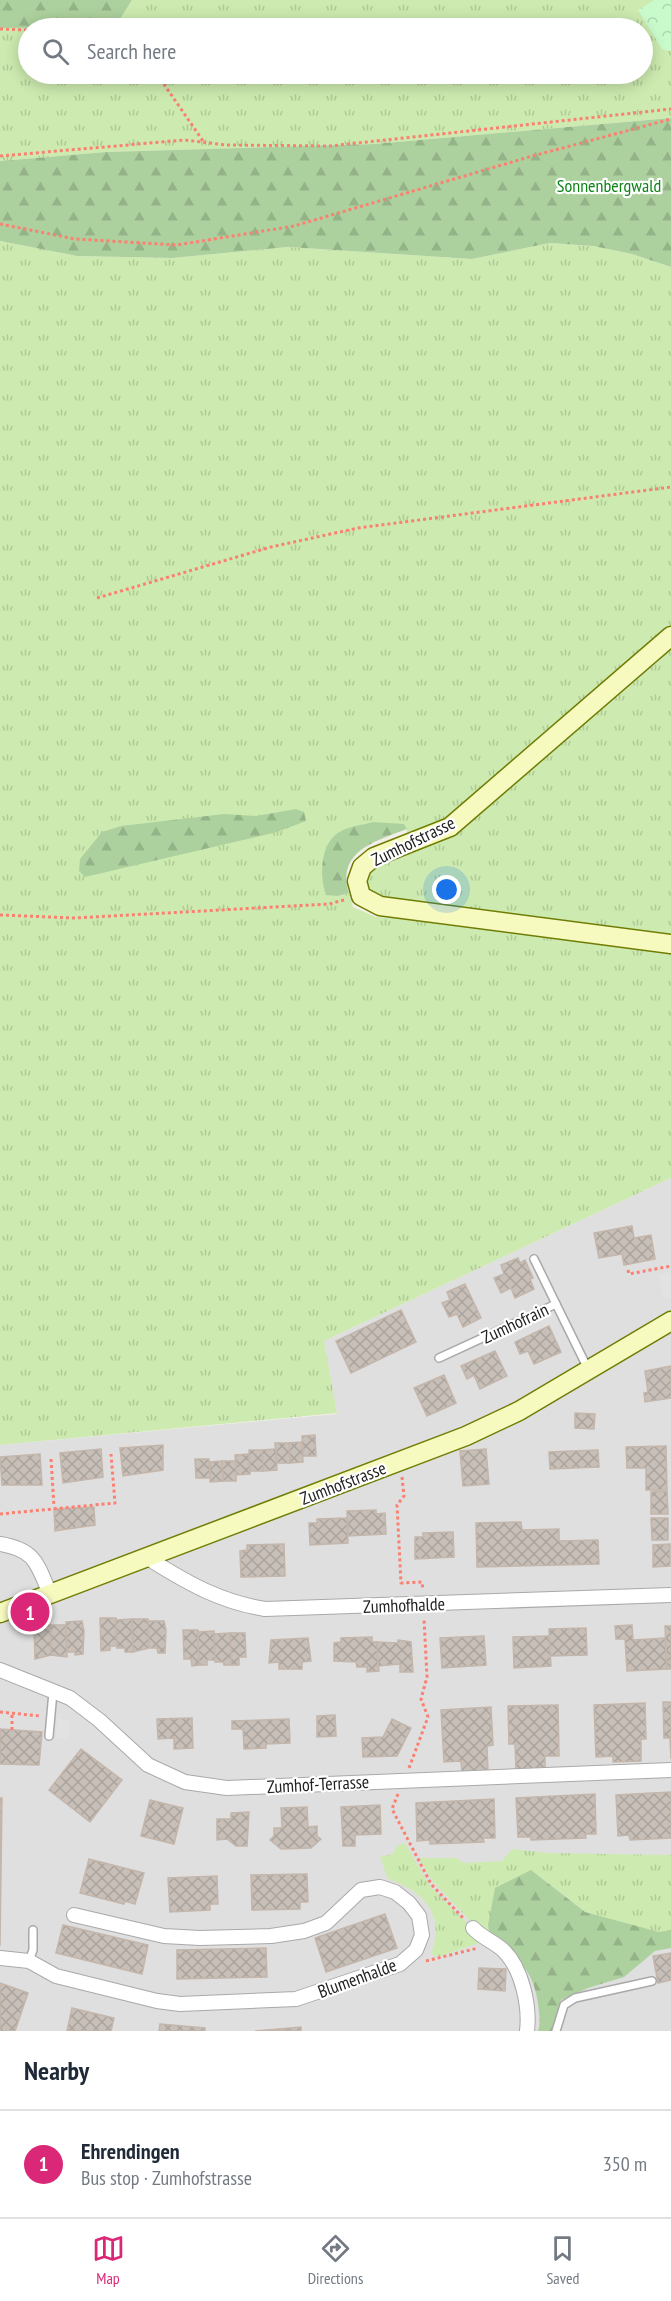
<!DOCTYPE html>
<meta charset="utf-8">
<style>
:root{--surface:#fff;--page:#f2f2f3;--text:#1f2937;--muted:#747a83;--line:#e0e1e3;--accent:#db2777}
body{margin:0;font-family:"PT Sans Narrow",sans-serif;background:var(--page);color:var(--text)}
.you{position:absolute;left:447px;top:890px;width:21px;height:21px;margin:-15px;border:4px solid #fff;border-radius:50%;background:#1a73e8;box-shadow:0 0 0 9px #1a73e833}
.badge{display:grid;place-items:center;width:39px;height:39px;border-radius:50%;background:var(--accent);color:#fff;font-size:20px;font-weight:700}
.pin{position:absolute;translate:-50% -50%;border:3px solid #fff;box-shadow:0 2px 6px #0006}
.list{margin:0;padding:0;list-style:none}
h2{display:flex;justify-content:space-between;align-items:center;height:78px;margin:0;padding:0 24px;font-size:26px}
h2 small{font-size:20px;font-weight:400;color:var(--muted)}
.list li{display:grid;grid-template-columns:39px 1fr auto;gap:18px;align-items:center;box-sizing:border-box;height:108px;padding:0 24px;border-top:2px solid var(--line)}
.list b{display:block;font-size:22px;white-space:nowrap}
.list p{margin:0;font-size:20px;white-space:nowrap;color:var(--muted)}
.list em{font-size:20px;font-style:normal;color:var(--muted)}
.icon{flex:none;width:33px;height:33px;fill:none;stroke:currentColor;stroke-width:2;stroke-linecap:round;stroke-linejoin:round}
.map{position:relative;flex:none;width:671px;height:2031px;overflow:hidden}
.search{position:absolute;background:var(--surface);box-shadow:0 3px 15px #0003;left:18px;right:18px;top:18px;height:66px;display:flex;align-items:center;gap:15px;box-sizing:border-box;padding:0 21px;border-radius:33px;color:var(--muted);font-size:22px}
.sheet{height:186px;background:var(--surface)}
nav{display:flex;justify-content:space-around;align-items:center;box-sizing:border-box;height:84px;border-top:2px solid var(--line);background:var(--surface);font-size:16px;color:var(--muted)}
nav a{display:grid;justify-items:center;gap:3px}
nav .on{color:var(--accent)}
.map>svg:first-child{display:block}
</style>
<div class="map">
<svg width="671" height="2031" viewBox="0 0 671 2031">
<defs>
<pattern id="grass-tufts" width="24" height="20" patternUnits="userSpaceOnUse" patternTransform="scale(1.5)"><rect width="24" height="20" fill="#cdebb0"/><path d="M3 7l-1-3M5 7V3M7 7l1-3M15 17l-1-3M17 17v-4M19 17l1-3" fill="none" stroke="#b0c997"/></pattern>
<pattern id="forest-firs" width="22" height="20" patternUnits="userSpaceOnUse" patternTransform="scale(1.5)"><rect width="22" height="20" fill="#add19e"/><path d="M5 1l3.5 6h-7zM16 11l3.5 6h-7z" fill="#95b388"/></pattern>
<pattern id="park-crowns" width="20" height="18" patternUnits="userSpaceOnUse" patternTransform="scale(1.5)"><rect width="20" height="18" fill="#c8facc"/><path d="M2 6a3 3 0 1 1 6 0M12 15a3 3 0 1 1 6 0" fill="none" stroke="#acd6af"/></pattern>
<pattern id="building-cross-hatch" width="8" height="8" patternUnits="userSpaceOnUse" patternTransform="scale(1.5)"><rect width="8" height="8" fill="#c7bfb8"/><path d="M0 0l8 8M0 8l8-8" fill="none" stroke="#aba49e"/></pattern>
</defs>
<rect width="100%" height="100%" fill="#f2efe9"/>
<polygon fill="#e0dfdf" points="671,1178 671,2031 0,2031 0,1445 337,1414 324,1341"/>
<g fill="url(#grass-tufts)" fill-rule="evenodd">
<path d="M 132,0 L 671,0 L 671,118 L 374,144 L 106,152 L 0,161 L 0,28 L 115,27 ZM 28,28 L 642,28 L 642,74 L 28,74 Z"/>
<polygon points="0,241 77,256 172,258 288,247 472,259 550,243 593,246 632,254 671,267 671,632 446,822 410,839 404,824 340,831 338,896 349,893 353,907 376,917 454,921 671,949 671,1178 324,1341 337,1413 0,1445"/>
<polygon points="671,648 671,940 367,896 364,878 373,866 450,834 637,676 658,662"/>
<path d="M 405,1843 L 430,1886 L 481,1937 L 479,1943 L 438,1957 L 431,1954 C 446,1914 424,1892 388,1879 L 380,1857 L 393,1854 L 398,1845 Z"/>
<polygon points="512,1849 549,1853 671,1855 671,1930 659,1933 585,1912 531,1870 488,1925 489,1931 480,1931 433,1882 418,1858 456,1858 464,1863 502,1861"/>
</g>
<g fill="url(#forest-firs)">
<polygon points="0,0 132,0 115,27 0,28"/>
<polygon points="671,118 671,267 632,254 593,246 550,243 472,259 288,247 172,258 77,256 0,241 0,161 106,152 374,144"/>
<polygon points="296,809 304,812 306,821 277,832 85,877 79,871 80,859 102,832 121,826 224,814 256,816"/>
<path d="M 373,822 L 404,824 L 407,829 C 376,841 336,851 349,893 L 338,896 L 326,895 C 319,875 320,842 341,831 C 350,826 363,825 373,822 Z"/>
<path d="M 531,1870 L 585,1912 L 659,1932 L 671,1930 L 671,1948 L 655,1951 L 624,1977 L 588,1988 L 561,2000 L 552,2031 L 538,2031 C 541,2022 539,2013 538,2003 C 533,1969 516,1955 490,1937 L 488,1925 L 495,1888 Z"/>
</g>
<polygon fill="url(#park-crowns)" points="654,0 671,0 671,50 669,51 662,49 638,10"/>
<g fill="#e2e2e2">
<polygon points="671,1272 671,1297 663,1298 659,1275"/>
<polygon points="57,1719 70,1720 68,1739 56,1738"/>
</g>
<g fill="url(#building-cross-hatch)" stroke="#c4b6ab" stroke-width="1.5">
<polygon points="632,1226 634,1238 651,1235 655,1259 624,1265 622,1254 599,1258 594,1233"/>
<polygon points="518,1258 520,1263 525,1260 533,1278 530,1279 534,1289 515,1298 511,1288 501,1293 494,1278 504,1274 501,1265"/>
<polygon points="465,1284 481,1318 463,1327 457,1314 449,1317 442,1303 450,1300 447,1292"/>
<polygon points="401,1310 416,1342 351,1373 336,1341"/>
<polygon points="549,1326 561,1352 534,1364 528,1351 520,1354 515,1342"/>
<polygon points="495,1351 507,1376 480,1389 474,1375 467,1379 461,1366"/>
<polygon points="671,1366 671,1398 645,1402 644,1393 648,1392 645,1371"/>
<polygon points="444,1375 456,1403 427,1416 414,1388"/>
<polygon points="575,1413 595,1414 594,1429 575,1428"/>
<polygon points="315,1435 316,1456 303,1456 302,1436"/>
<polygon points="302,1442 303,1462 290,1463 289,1443"/>
<polygon points="275,1443 289,1443 290,1463 276,1463"/>
<polygon points="163,1445 163,1470 123,1476 120,1448"/>
<polygon points="666,1446 667,1490 646,1490 646,1468 627,1468 626,1447"/>
<polygon points="101,1449 103,1477 63,1483 60,1453"/>
<polygon points="276,1449 277,1470 263,1471 262,1450"/>
<polygon points="486,1449 489,1484 463,1486 460,1451"/>
<polygon points="249,1450 262,1450 263,1471 250,1471"/>
<polygon points="598,1450 599,1467 550,1469 549,1452"/>
<polygon points="40,1454 42,1485 2,1485 0,1457"/>
<polygon points="249,1454 250,1474 236,1475 235,1455"/>
<polygon points="195,1459 209,1459 210,1478 196,1478"/>
<polygon points="222,1461 236,1461 236,1481 223,1481"/>
<polygon points="222,1461 223,1481 210,1482 210,1462"/>
<polygon points="667,1491 668,1514 651,1514 651,1492"/>
<polygon points="94,1507 95,1525 55,1531 54,1509"/>
<polygon points="376,1510 376,1514 385,1513 386,1534 348,1536 347,1511"/>
<polygon points="347,1518 348,1543 310,1545 309,1523 317,1523 317,1519"/>
<polygon points="651,1518 668,1518 668,1540 652,1540"/>
<polygon points="521,1522 522,1530 559,1529 559,1541 598,1540 599,1564 477,1567 476,1523"/>
<polygon points="453,1532 454,1557 415,1559 415,1537 423,1537 423,1533"/>
<polygon points="284,1544 285,1576 241,1577 240,1551 247,1550 247,1545"/>
<polygon points="670,1544 670,1566 653,1567 653,1545"/>
<polygon points="100,1618 116,1618 117,1646 110,1646 110,1650 101,1651"/>
<polygon points="132,1619 148,1619 149,1648 133,1652"/>
<polygon points="132,1619 133,1652 125,1652 125,1648 117,1648 116,1620"/>
<polygon points="82,1621 84,1631 83,1654 75,1655 75,1652 67,1652 66,1622"/>
<polygon points="148,1621 164,1621 166,1630 165,1653 158,1653 157,1648 149,1648"/>
<polygon points="50,1625 66,1625 67,1657 51,1655"/>
<polygon points="50,1625 51,1655 35,1659 34,1626"/>
<polygon points="632,1625 633,1640 665,1638 667,1669 627,1671 625,1639 616,1639 615,1626"/>
<polygon points="665,1626 671,1626 671,1669 667,1669"/>
<polygon points="586,1628 587,1655 550,1656 549,1629"/>
<polygon points="183,1630 198,1630 199,1665 192,1666 191,1659 184,1659"/>
<polygon points="214,1631 215,1660 207,1660 207,1665 199,1665 198,1632"/>
<polygon points="230,1633 245,1633 246,1657 239,1657 239,1665 231,1665"/>
<polygon points="230,1633 231,1665 224,1665 223,1662 215,1662 214,1634"/>
<polygon points="484,1636 486,1665 442,1668 440,1638"/>
<polygon points="549,1636 551,1666 514,1668 513,1637"/>
<polygon points="372,1637 372,1642 377,1642 379,1671 367,1672 367,1667 357,1667 356,1662 334,1661 334,1643 341,1642 341,1638"/>
<polygon points="308,1638 311,1661 302,1662 302,1669 279,1669 279,1662 269,1663 271,1640"/>
<polygon points="398,1640 411,1642 413,1672 400,1672 400,1664 378,1666 377,1642 398,1643"/>
<polygon points="663,1702 671,1702 671,1759 670,1738 664,1738"/>
<polygon points="645,1703 646,1739 641,1739 641,1761 613,1762 613,1756 596,1757 594,1705"/>
<polygon points="558,1705 559,1756 545,1756 545,1769 516,1770 515,1744 509,1744 508,1706"/>
<polygon points="491,1707 493,1745 487,1746 488,1772 462,1773 461,1761 444,1762 441,1710"/>
<polygon points="335,1715 336,1736 317,1737 317,1716"/>
<polygon points="192,1718 193,1748 174,1749 174,1738 158,1739 157,1719"/>
<polygon points="289,1719 290,1743 266,1744 266,1748 244,1749 243,1729 232,1729 232,1721"/>
<polygon points="392,1719 411,1728 397,1756 363,1757 362,1738 383,1737"/>
<polygon points="0,1729 42,1732 39,1765 0,1764"/>
<polygon points="81,1749 122,1780 90,1822 49,1790"/>
<polygon points="671,1792 671,1838 630,1840 629,1835 618,1836 616,1795"/>
<polygon points="595,1794 596,1834 585,1834 586,1838 531,1840 531,1837 518,1837 516,1798"/>
<polygon points="0,1798 2,1798 0,1946"/>
<polygon points="494,1799 495,1838 483,1838 484,1842 430,1844 430,1840 417,1841 416,1803"/>
<polygon points="150,1800 183,1808 174,1844 141,1836"/>
<polygon points="380,1805 381,1834 355,1835 355,1846 343,1846 341,1807"/>
<polygon points="307,1807 308,1827 317,1826 317,1836 321,1839 311,1848 281,1849 270,1840 274,1836 274,1828 282,1828 281,1808"/>
<polygon points="249,1812 247,1846 236,1846 227,1839 217,1840 217,1819 231,1819 231,1813"/>
<polygon points="89,1859 144,1873 135,1904 125,1901 124,1904 80,1893"/>
<polygon points="307,1874 308,1902 300,1902 300,1909 252,1910 251,1875"/>
<polygon points="217,1876 218,1904 210,1904 210,1910 170,1912 168,1878"/>
<polygon points="385,1914 397,1948 326,1972 315,1938"/>
<polygon points="63,1925 148,1945 142,1974 56,1953"/>
<polygon points="266,1948 267,1977 177,1979 177,1950"/>
<polygon points="671,1953 671,1980 658,1983 653,1956"/>
<polygon points="479,1968 506,1969 505,1991 478,1989"/>
<polygon points="0,1983 28,1993 15,2031 0,2031"/>
<polygon points="72,2008 114,2018 111,2031 67,2031"/>
<polygon points="160,2024 205,2028 205,2031 159,2031"/>
<polygon points="301,2027 301,2031 255,2031"/>
</g>
<g fill="none" stroke-linecap="round" stroke-linejoin="round">
<g stroke="#a9a9a9" stroke-width="10">
<g id="lane">
<polyline points="534,1259 556,1304"/>
<polyline points="439,1358 556,1304 588,1369"/>
<polyline points="49,1736 53,1692"/>
<polyline points="29,1961 33,1950 33,1930"/>
<polyline points="556,2031 564,2005 575,1998 652,1981"/>
</g>
</g>
<g stroke="#a9a9a9" stroke-width="16">
<g id="street">
<path d="M 0,1544 C 36,1550 37,1564 50,1594"/>
<path d="M 151,1556 L 154,1562 C 191,1585 222,1602 265,1609 L 671,1595"/>
<polyline points="0,1670 70,1698 99,1720 148,1765 185,1782 227,1788 671,1770"/>
<path d="M 473,1928 C 482,1938 495,1942 504,1951 C 522,1969 530,2006 527,2031"/>
<polyline points="0,1958 29,1961 56,1976 157,2001 180,2004 296,1999 400,1964 416,1950 422,1935 419,1916 409,1903 395,1892 380,1887 361,1890 326,1923 304,1931 271,1936 200,1938 164,1936 74,1915"/>
</g>
</g>
<g stroke="#707d05" stroke-width="21">
<g id="secondary">
<polyline points="671,636 450,827 374,857 362,867 357,881 361,896 380,906 671,944"/>
<polyline points="0,1613 466,1436 519,1411 671,1321"/>
</g>
</g>
<g stroke="#fa8072" stroke-width="3" stroke-dasharray="3 3" stroke-linecap="butt">
<polyline points="0,29 28,30"/>
<polyline points="157,74 203,141"/>
<polyline points="0,156 185,140 226,145 330,146 671,109"/>
<polyline points="0,224 75,239 177,245 294,226 529,157 671,119"/>
<polyline points="97,598 271,547 358,528 671,487"/>
<polyline points="0,915 75,918 329,904 344,900"/>
<polyline points="628,1270 629,1274 671,1266"/>
<polyline points="51,1459 54,1507"/>
<polyline points="402,1477 404,1496 397,1505 401,1583 422,1582 423,1590"/>
<polyline points="0,1514 115,1503 111,1454"/>
<polyline points="0,1712 40,1716"/>
<polyline points="12,1730 12,1713"/>
<polyline points="409,1768 428,1717 421,1699 427,1677 424,1618"/>
<polyline points="398,1794 392,1809 431,1884 464,1919"/>
<polyline points="426,1961 478,1948"/>
</g>
<use href="#lane" stroke="#fff" stroke-width="7"/>
<use href="#street" stroke="#fff" stroke-width="14"/>
<use href="#secondary" stroke="#f7fabf" stroke-width="18"/>
</g>
<g text-anchor="middle" dominant-baseline="central" stroke-width="4.5" stroke-linejoin="round" paint-order="stroke">
<g font-size="18" fill="#0c8416" stroke="#fff">
<text x="609" y="185">Sonnenbergwald</text>
</g>
<g font-size="18" fill="#222" stroke="#fff">
<text transform="translate(413 841) rotate(-26)">Zumhofstrasse</text>
<text transform="translate(515 1323) rotate(-25)">Zumhofrain</text>
<text transform="translate(343 1483) rotate(-21)">Zumhofstrasse</text>
<text transform="translate(404 1605) rotate(-2)">Zumhofhalde</text>
<text transform="translate(318 1784) rotate(-3)">Zumhof-Terrasse</text>
<text transform="translate(357 1978) rotate(-20)">Blumenhalde</text>
</g>
</g>
</svg>
<div class="you"></div>
<div class="pin badge" style="left:30px;top:1612px">1</div>
<div class="search"><svg class="icon" aria-label="search" viewBox="0 0 24 24"><circle cx="10" cy="10" r="6"/><path d="M15 15l6 6"/></svg>Search here</div>
</div>
<section class="sheet">
<h2>Nearby<small></small></h2>
<ul class="list">
<li><span class="badge">1</span><div><b>Ehrendingen</b><p>Bus stop · Zumhofstrasse</p></div><em>350 m</em></li>
</ul>
</section>
<nav>
<a class="on"><svg class="icon" aria-label="map" viewBox="0 0 24 24"><path d="M3 6l6-2 6 2 6-2v14l-6 2-6-2-6 2zM9 4v14M15 6v14"/></svg>Map</a>
<a><svg class="icon" aria-label="directions" viewBox="0 0 24 24"><path d="M12 3l9 9-9 9-9-9zM9 14v-3h6M13 9l2 2-2 2"/></svg>Directions</a>
<a><svg class="icon" aria-label="saved" viewBox="0 0 24 24"><path d="M7 4h10v16l-5-4-5 4z"/></svg>Saved</a>
</nav>
